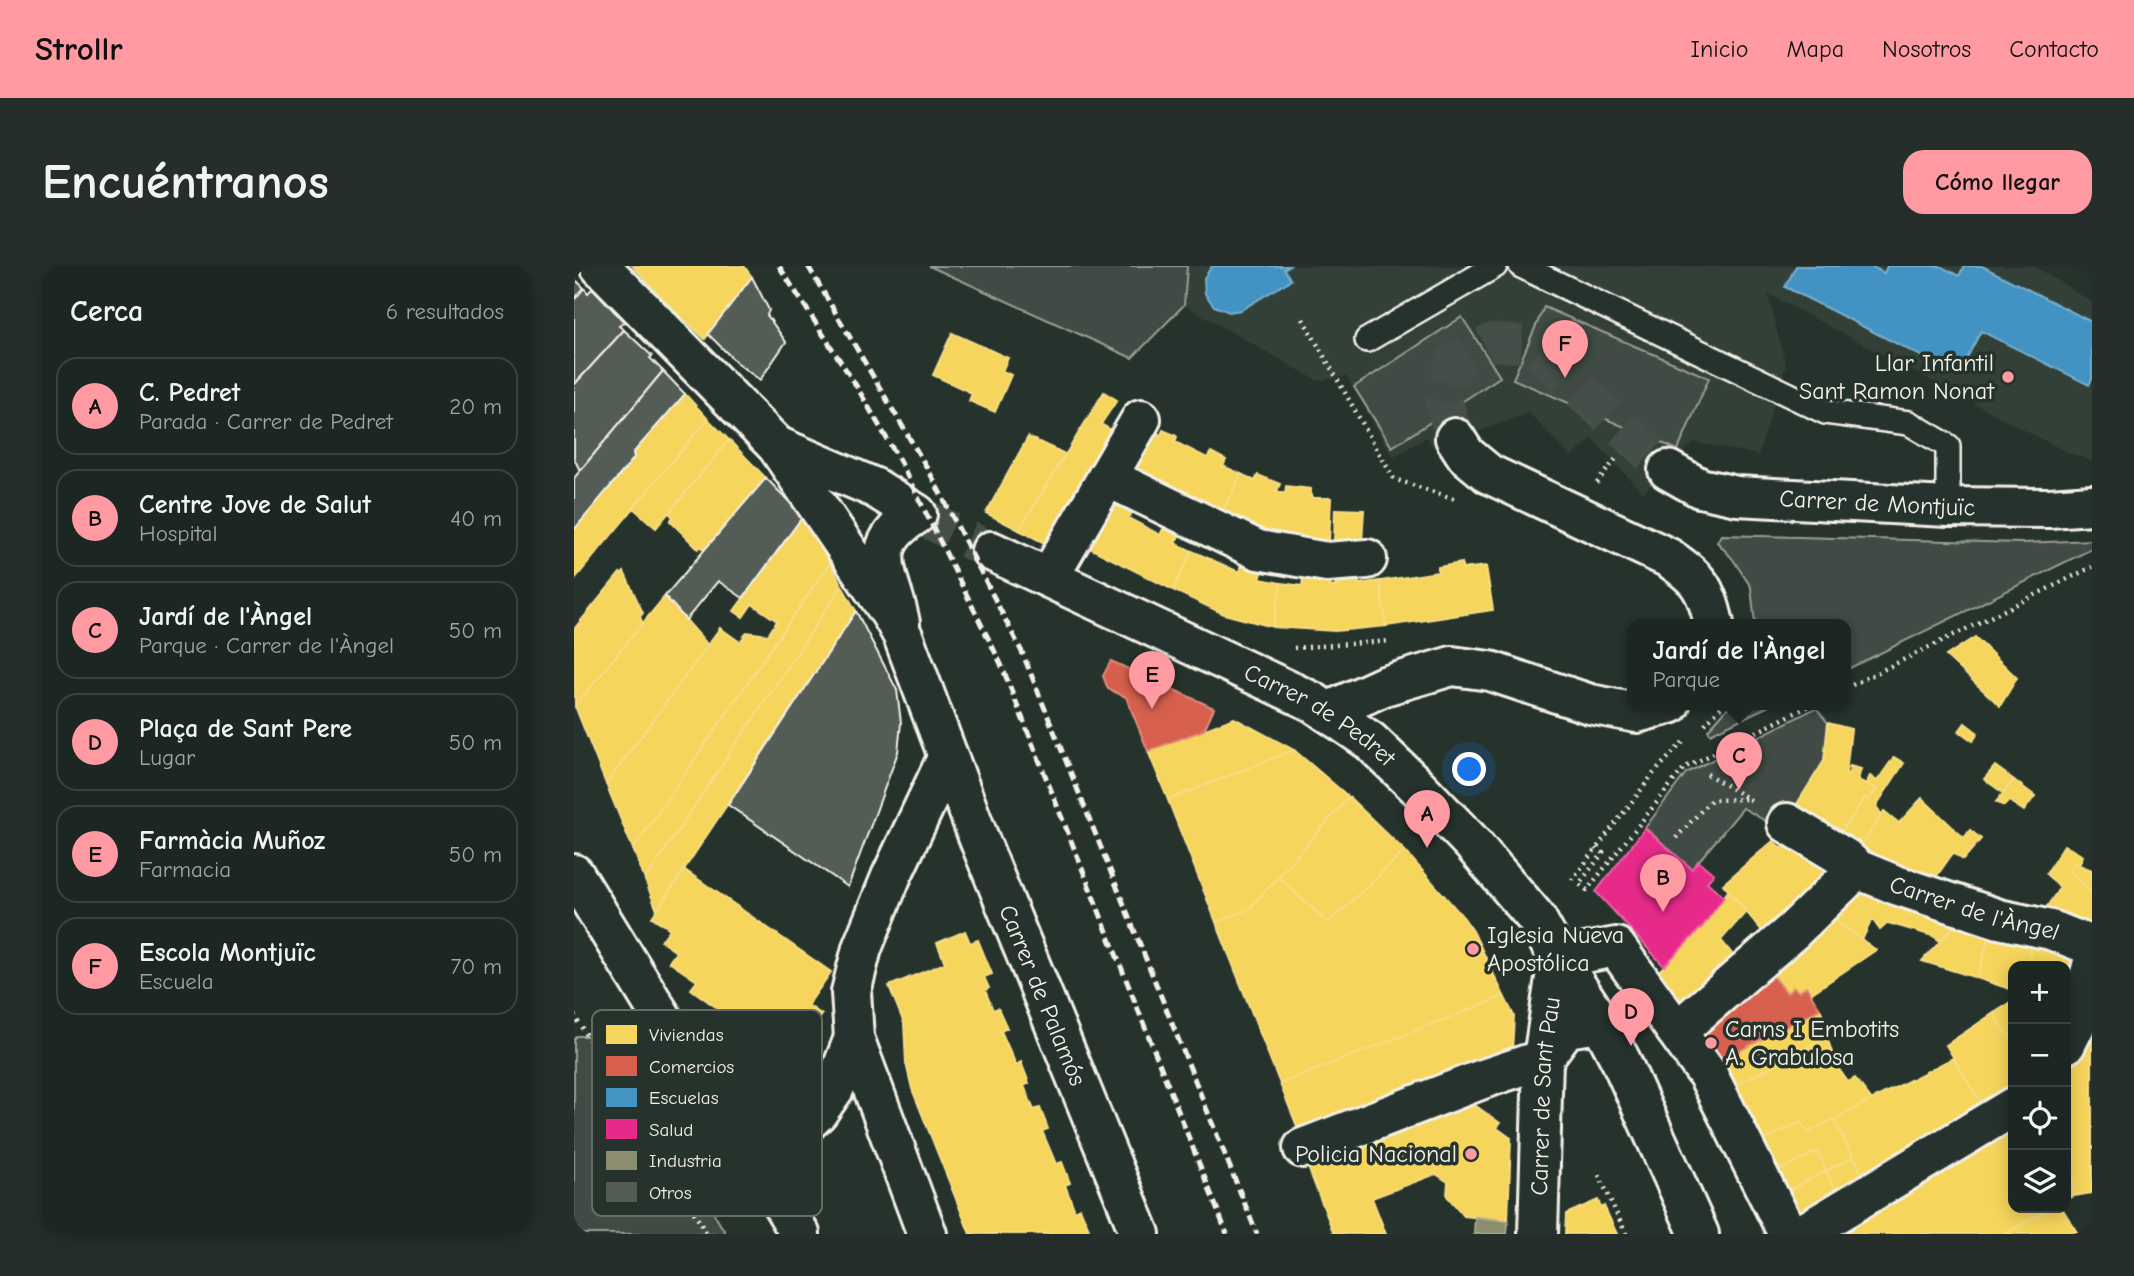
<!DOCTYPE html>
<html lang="es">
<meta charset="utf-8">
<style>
:root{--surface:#1c2622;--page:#252e2a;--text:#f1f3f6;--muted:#a0a5a5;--line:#3a4340;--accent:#ff9aa2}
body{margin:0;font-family:"Comic Neue",sans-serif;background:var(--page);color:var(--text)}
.controls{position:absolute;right:21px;bottom:21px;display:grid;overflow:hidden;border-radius:14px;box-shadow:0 4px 18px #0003}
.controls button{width:63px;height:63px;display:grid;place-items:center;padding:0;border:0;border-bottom:2px solid var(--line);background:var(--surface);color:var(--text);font:35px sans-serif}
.you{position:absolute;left:896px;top:504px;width:24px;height:24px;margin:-18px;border:5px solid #fff;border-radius:50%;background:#1a73e8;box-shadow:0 0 0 10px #1a73e833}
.badge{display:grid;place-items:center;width:46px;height:46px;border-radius:50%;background:var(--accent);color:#111;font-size:23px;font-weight:700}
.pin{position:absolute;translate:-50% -58px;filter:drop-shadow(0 2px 4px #0008)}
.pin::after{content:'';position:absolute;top:37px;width:24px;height:21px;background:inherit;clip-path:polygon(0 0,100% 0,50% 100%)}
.popup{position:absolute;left:1053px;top:353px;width:224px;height:91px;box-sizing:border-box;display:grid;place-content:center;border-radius:14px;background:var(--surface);filter:drop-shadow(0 2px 5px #0005);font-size:23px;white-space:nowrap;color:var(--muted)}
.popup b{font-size:26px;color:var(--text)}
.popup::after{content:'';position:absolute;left:50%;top:100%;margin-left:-14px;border:14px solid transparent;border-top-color:var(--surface)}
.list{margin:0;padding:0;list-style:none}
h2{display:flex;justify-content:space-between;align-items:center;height:91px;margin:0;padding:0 28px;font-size:30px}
h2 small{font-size:23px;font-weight:400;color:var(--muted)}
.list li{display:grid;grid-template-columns:46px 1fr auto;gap:21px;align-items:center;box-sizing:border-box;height:98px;margin:0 14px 14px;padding:0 14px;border:2px solid var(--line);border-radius:21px}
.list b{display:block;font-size:26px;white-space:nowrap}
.list p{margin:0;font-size:23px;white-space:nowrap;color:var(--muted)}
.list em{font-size:23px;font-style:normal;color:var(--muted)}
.icon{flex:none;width:38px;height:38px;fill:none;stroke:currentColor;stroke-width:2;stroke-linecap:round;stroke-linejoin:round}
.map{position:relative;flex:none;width:1518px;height:968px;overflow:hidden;border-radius:21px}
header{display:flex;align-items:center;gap:42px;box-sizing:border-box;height:98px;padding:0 35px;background:var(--accent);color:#111}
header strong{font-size:33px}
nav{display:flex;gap:38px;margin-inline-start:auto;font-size:24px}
.intro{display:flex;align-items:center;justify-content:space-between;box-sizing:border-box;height:168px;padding:0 42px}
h1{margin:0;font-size:49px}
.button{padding:18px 32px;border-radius:21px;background:var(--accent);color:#111;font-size:24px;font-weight:700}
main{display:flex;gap:42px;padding:0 42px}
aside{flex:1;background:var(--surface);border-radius:21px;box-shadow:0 4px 18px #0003}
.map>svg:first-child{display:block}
</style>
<header>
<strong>Strollr</strong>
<nav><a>Inicio</a><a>Mapa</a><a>Nosotros</a><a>Contacto</a></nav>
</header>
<div class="intro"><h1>Encuéntranos</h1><a class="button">Cómo llegar</a></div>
<main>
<aside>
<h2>Cerca<small>6 resultados</small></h2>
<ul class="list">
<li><span class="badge">A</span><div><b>C. Pedret</b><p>Parada · Carrer de Pedret</p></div><em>20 m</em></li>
<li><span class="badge">B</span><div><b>Centre Jove de Salut</b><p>Hospital</p></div><em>40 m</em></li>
<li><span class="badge">C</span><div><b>Jardí de l'Àngel</b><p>Parque · Carrer de l'Àngel</p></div><em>50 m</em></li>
<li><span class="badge">D</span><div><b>Plaça de Sant Pere</b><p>Lugar</p></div><em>50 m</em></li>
<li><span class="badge">E</span><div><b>Farmàcia Muñoz</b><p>Farmacia</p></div><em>50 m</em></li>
<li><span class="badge">F</span><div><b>Escola Montjuïc</b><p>Escuela</p></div><em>70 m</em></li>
</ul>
</aside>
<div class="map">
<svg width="1518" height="968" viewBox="0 0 1518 968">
<rect width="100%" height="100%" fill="#26332d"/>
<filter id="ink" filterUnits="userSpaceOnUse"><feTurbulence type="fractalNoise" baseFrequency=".0143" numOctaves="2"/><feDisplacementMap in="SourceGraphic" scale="14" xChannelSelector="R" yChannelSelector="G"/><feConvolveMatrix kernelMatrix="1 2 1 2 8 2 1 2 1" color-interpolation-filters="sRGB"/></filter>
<g filter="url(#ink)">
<polygon fill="#333f39" points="613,0 1460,0 1518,36 1518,195 1492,186 1194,28 1212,100 1184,189 1120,176 1069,227 1018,173 997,191 955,147 859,182 853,171 819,191 772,110 744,115 610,39"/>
<g fill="#414b45" stroke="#9a9e96" stroke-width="2">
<polygon points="355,0 613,0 610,39 558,92"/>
<polygon points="970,41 1135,112 1104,184 939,113"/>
<polygon points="888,51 926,111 818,181 780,121"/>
<polygon points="1147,269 1448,277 1518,274 1518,283 1272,404 1272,358 1181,358 1177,321 1158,292 1143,276"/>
<polygon points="1157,438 1199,438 1136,468 1134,464"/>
<polygon points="1242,442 1254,457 1250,495 1218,546 1219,571 1169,542 1118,603 1071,562 1112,507"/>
<polygon points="3,770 33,770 152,968 0,968 0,773"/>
</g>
<g fill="#f6d55c" stroke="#f5dd86" stroke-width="2">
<polygon points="170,0 178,11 131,73 93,37 59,0"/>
<polygon points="378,67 434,92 428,105 437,109 421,146 395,135 398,127 359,109"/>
<polygon points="530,126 543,134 527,158 542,167 480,282 445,264"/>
<polygon points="111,128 134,153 0,314 0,264 60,192 59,187"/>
<polygon points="134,153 155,174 82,262 59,242"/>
<polygon points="573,162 587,169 589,164 601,169 603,171 601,176 633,192 637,186 652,194 649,200 667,208 647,249 552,202"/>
<polygon points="454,171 491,188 445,264 412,247"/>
<polygon points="155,174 192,212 130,284 126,280 124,283 96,255 99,251 95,247"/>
<polygon points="667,208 681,215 684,209 706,218 703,225 711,228 712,220 737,223 737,232 757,232 755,277 688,268 647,249"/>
<polygon points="527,238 540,245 543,239 558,247 554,252 586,269 589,263 605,270 601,277 618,285 599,324 506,277"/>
<polygon points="761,243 790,244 788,277 760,275"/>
<polygon points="229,250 244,271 242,273 248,283 250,282 256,297 59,583 32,518 146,362 166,376 173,366 194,369 203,355 178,338 169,351 160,345"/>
<polygon points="618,285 665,306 667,298 689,304 686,313 707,317 699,361 650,348 599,324"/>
<polygon points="256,297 268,320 71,614 59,583"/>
<polygon points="888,297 888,303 912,300 919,344 812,360 806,315 864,306 864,301"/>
<polygon points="50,306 69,347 66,351 69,358 1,440 0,363 46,307 47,309"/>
<polygon points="729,312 757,313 756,321 762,320 761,313 784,312 785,318 806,315 812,360 761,365 699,361 707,317 728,320"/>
<polygon points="268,320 282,345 83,644 71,614"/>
<polygon points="91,330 134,379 32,518 1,440"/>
<polygon points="1401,371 1443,412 1426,440 1372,390"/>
<polygon points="660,452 720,484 594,534 574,485"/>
<polygon points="1254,457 1277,463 1272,507 1275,508 1276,500 1287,503 1284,514 1303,523 1295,534 1291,532 1262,573 1218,546 1250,495"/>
<polygon points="1391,457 1404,467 1399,475 1385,465"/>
<polygon points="720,484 775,531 675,643 642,656 594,534"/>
<polygon points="1320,491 1330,497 1302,540 1308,549 1283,586 1262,573 1291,532 1295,534 1303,523 1292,518 1296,510 1303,515"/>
<polygon points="1421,500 1440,514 1429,527 1410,513"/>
<polygon points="1440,514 1461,530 1450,545 1435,535 1430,540 1422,536"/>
<polygon points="775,531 831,585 754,657 704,611"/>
<polygon points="1348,532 1390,572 1396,564 1407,573 1389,594 1379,587 1355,621 1283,586 1310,545 1325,557"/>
<polygon points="1219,571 1271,604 1195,673 1149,618 1199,575 1207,582"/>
<polygon points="1490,579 1509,590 1505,599 1500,597 1495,605 1518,626 1518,673 1470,645 1486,621 1472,608"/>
<polygon points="831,585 890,652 899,665 930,730 706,818 642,656 675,643 704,611 754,657"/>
<polygon points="1500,597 1518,604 1518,626 1495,605"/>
<polygon points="111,604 257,706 234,739 248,749 226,780 235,787 213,820 168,789 172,782 157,771 159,767 136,751 143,742 117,723 123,715 95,696 102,686 87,675 96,663 78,651"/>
<polygon points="1281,615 1391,649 1366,675 1359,670 1314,657 1306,664 1298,653 1288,674 1251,647"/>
<polygon points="1154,625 1172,646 1147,674 1167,699 1109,748 1081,709 1128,661"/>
<polygon points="1251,647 1302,684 1238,727 1232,720 1225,726 1220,721 1213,727 1192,701"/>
<polygon points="1391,649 1419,659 1403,712 1348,695"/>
<polygon points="1419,659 1458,671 1454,700 1439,700 1439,724 1403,712"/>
<polygon points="391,665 396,677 404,674 418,708 410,711 415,722 411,724 419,744 424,742 433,762 427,765 442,799 447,796 455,817 450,820 460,844 466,842 474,863 468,865 482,898 488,896 496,917 491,919 501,945 506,942 515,963 509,965 510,968 396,968 338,823 332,797 330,757 315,720 371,697 363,677"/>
<polygon points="1458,671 1512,685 1503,722 1492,720 1492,700 1454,700"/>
<polygon points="930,730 940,750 938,786 727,870 706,818"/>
<polygon points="1439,735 1439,773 1428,762 1420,747"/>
<polygon points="1246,743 1249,749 1244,752 1253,771 1155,823 1140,798"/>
<polygon points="1420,747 1428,762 1439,773 1439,833 1419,846 1402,829 1372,779"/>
<polygon points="1518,766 1518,927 1500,930 1497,896 1501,894 1492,879 1492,849 1496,845 1492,841 1492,830 1499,823 1492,800 1492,789"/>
<polygon points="1253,771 1262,799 1274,816 1281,812 1298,834 1233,867 1227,856 1186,876 1155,823"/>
<polygon points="1379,792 1402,829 1419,846 1294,919 1260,853"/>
<polygon points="1492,800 1499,823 1492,830"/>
<polygon points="883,833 896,842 899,838 926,857 923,862 937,872 934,955 890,950 873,930 874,916 862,908 798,932 812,968 760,968 730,891"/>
<polygon points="1439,848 1439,942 1476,942 1431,968 1260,968"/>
<polygon points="1260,853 1279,891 1252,905 1243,886 1203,905 1186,876 1227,856 1233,867"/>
<polygon points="1492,879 1501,894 1497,896 1500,930 1492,934"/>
<polygon points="1243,886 1252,905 1214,925 1203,905"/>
<polygon points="1279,891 1294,919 1267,935 1252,905"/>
<polygon points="1252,905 1268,938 1233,958 1214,925"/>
<polygon points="1024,934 1027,942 1030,940 1043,968 991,968 992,948"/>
<polygon points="1476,942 1488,942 1504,968 1431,968"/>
</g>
<g fill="#d6604d" stroke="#df8c7c" stroke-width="2">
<polygon points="537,395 640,442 630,464 574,485 552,431 534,423 529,410"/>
<polygon points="1192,701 1213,727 1220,721 1225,726 1232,720 1246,743 1140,798 1119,762"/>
</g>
<g fill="#4393c3" stroke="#78afce" stroke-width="2">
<polygon points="638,0 715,0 710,3 717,14 667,44 655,46 640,40 631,28 630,12"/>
<polygon points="1222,0 1297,0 1310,7 1313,0 1366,0 1385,10 1390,0 1408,0 1518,56 1518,113 1515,119 1407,65 1384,109 1211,21"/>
</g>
<polygon fill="#e7298a" stroke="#eb65a6" stroke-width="2" points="1071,562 1118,603 1124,595 1140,608 1133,616 1150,631 1128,661 1090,700 1022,626"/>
<polygon fill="#8c8c6e" stroke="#abaa93" stroke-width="2" points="901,951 934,955 933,968 900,968"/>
<g fill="#525c55" stroke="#f4f1e8" stroke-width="2">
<polygon points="178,11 195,44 193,49 212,76 186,114 164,98 134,68"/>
<polygon points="0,12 10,22 0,34"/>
<polygon points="10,22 14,27 19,22 50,56 45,60 50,64 0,119 0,34"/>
<polygon points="50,64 78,90 76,92 89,105 6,205 0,192 0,119"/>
<polygon points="89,105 111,128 59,187 60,192 0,264 0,212"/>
<polygon points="192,212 229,250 169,332 144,315 112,354 91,330"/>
<polygon points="282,345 323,424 327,457 324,486 274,621 154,539"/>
</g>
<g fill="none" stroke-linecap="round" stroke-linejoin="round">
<g stroke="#455049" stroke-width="38" stroke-dasharray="38 19" stroke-linecap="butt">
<polyline points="881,172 870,137 880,95 919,76 956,79 1094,204"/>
<polyline points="343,248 417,285"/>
</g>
<g stroke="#f4f1e8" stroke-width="28">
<g id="lane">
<polyline points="947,0 1251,146 1335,157 1374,180 1374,241"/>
<polyline points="793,74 921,0"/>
</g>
</g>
<g stroke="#f4f1e8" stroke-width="44">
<g id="street">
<path d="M 881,172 L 892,189 L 915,208 L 1095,292 C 1125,313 1132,321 1140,358"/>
<path d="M 203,180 L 301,222 L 343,248 C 288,282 317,308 326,357"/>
<path id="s1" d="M 1094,204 L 1126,222 L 1163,230 L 1374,241 L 1475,242 L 1518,239"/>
<polyline points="533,211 684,284 753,296 793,293"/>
<path id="s2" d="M 417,285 L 739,436 L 796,475 L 843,520 L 897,576 L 962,652 L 984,692 L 1027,757 L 1047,795 L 1125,968"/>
<polyline points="475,311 567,153"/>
<polyline points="753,446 810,420 878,400 916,405 1016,438 1063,447 1096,438"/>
<path id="s3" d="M 1213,557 L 1271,592 L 1283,603 L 1322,619 L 1425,653 L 1477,664 L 1518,680"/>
<polyline points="984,692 1042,681 1134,809 1214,968"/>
<polyline points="1101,763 1117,753 1219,665 1283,603"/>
<polyline points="1492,778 1504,754 1518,700"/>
<polyline points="729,882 906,814 969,793 992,762 1027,757"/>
<polyline points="186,901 244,846 260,823 280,772"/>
<polyline points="353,968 280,772 277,726 288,682 317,611 374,490"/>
<path id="s4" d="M 964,968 L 969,793 L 984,692"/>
<polyline points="1228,968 1439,841"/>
</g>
</g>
<g stroke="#f4f1e8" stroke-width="44">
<g id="secondary">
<path id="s5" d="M 26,0 L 203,180 L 318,350 L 329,370 L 405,573 L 566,968"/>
<polyline points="0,608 151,855 186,901 226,968"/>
</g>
</g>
<g stroke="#f4f1e8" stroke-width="4.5" stroke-dasharray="2 5" stroke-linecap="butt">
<polyline points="729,53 820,213 881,233"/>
<polyline points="1023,217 1044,190"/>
<polyline points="720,382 816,375"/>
<polyline points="1272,422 1518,301"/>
<polyline points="1131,458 1150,438"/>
<polyline points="1133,508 1180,536"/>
<polyline points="1102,572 1137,534 1173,533"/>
<polyline points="1022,582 1029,587 1005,618 1013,624 1110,502 1239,438"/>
<polyline points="998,614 1080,507 1109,476"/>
<polyline points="0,749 133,968"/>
<polyline points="1025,909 1052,968"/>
</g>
<use href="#lane" stroke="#26332d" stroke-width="23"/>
<use href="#street" stroke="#26332d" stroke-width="38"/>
<use href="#secondary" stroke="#26332d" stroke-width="38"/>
<g stroke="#f4f1e8" stroke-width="5" stroke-dasharray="10 5" stroke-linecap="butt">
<polyline points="205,0 283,121 328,199 427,398 653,968"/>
<polyline points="234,0 356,207 448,386 683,968"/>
</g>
</g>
</g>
<g fill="#ff9aa2" stroke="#26332d" stroke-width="2.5">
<circle cx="1434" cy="111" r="7"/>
<circle cx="899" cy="683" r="7"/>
<circle cx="1137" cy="777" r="7"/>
<circle cx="897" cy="888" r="7"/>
</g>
<g text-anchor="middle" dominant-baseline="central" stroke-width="7" stroke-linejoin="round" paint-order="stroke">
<g font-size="24" fill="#f4f1e8" stroke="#26332d" text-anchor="end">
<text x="1420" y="97">Llar Infantil<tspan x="1420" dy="28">Sant Ramon Nonat</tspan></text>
<text x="913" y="669" text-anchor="start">Iglesia Nueva<tspan x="913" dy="28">Apostólica</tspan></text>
<text x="1151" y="763" text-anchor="start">Carns I Embotits<tspan x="1151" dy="28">A. Grabulosa</tspan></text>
<text x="883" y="888">Policia Nacional</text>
</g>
<g font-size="24" fill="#f4f1e8" stroke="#26332d">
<text stroke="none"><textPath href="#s1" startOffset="215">Carrer de Montjuïc</textPath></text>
<text stroke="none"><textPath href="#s2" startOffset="368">Carrer de Pedret</textPath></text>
<text stroke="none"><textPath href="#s3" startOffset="208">Carrer de l'Àngel</textPath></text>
<text stroke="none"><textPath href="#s5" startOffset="866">Carrer de Palamós</textPath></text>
<text stroke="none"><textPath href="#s4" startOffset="138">Carrer de Sant Pau</textPath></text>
</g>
</g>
<rect x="18" y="744" width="230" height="206" rx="10" fill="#26332d" stroke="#646c65" stroke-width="2"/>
<rect x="32" y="759" width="31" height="19" fill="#f6d55c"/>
<rect x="32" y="790" width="31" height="20" fill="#d6604d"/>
<rect x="32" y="822" width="31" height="19" fill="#4393c3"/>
<rect x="32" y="853" width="31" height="20" fill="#e7298a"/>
<rect x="32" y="885" width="31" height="19" fill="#8c8c6e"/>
<rect x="32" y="916" width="31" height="20" fill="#525c55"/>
<g font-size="19" fill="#f4f1e8">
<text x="75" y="775">Viviendas</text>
<text x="75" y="807">Comercios</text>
<text x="75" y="838">Escuelas</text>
<text x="75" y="870">Salud</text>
<text x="75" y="901">Industria</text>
<text x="75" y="933">Otros</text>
</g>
</svg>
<div class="controls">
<button>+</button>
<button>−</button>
<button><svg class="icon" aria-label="locate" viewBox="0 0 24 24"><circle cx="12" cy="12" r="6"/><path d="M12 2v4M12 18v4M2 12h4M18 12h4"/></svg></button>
<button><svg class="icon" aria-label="layers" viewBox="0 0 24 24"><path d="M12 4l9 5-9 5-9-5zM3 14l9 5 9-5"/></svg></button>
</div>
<div class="you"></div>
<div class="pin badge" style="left:853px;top:582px">A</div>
<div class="pin badge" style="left:1089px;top:646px">B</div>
<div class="pin badge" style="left:1165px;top:524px">C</div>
<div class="popup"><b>Jardí de l'Àngel</b>Parque</div>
<div class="pin badge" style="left:1057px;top:780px">D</div>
<div class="pin badge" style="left:578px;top:443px">E</div>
<div class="pin badge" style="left:991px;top:112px">F</div>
</div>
</main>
